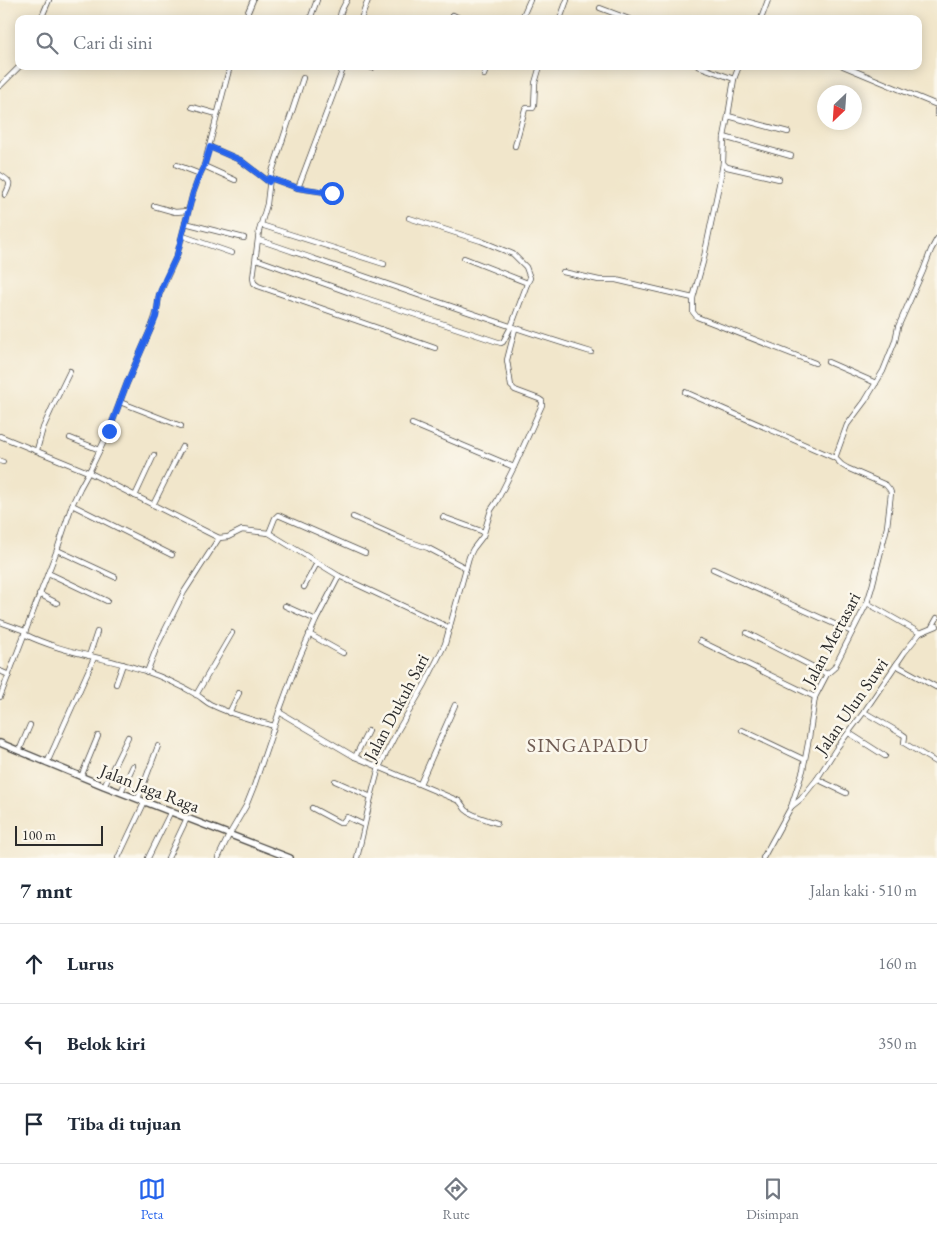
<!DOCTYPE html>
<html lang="id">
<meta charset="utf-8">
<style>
:root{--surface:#fff;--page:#f6f6f7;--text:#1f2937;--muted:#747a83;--line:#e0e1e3;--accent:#2563eb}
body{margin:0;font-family:"EB Garamond",serif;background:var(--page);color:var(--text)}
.compass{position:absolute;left:817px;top:85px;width:45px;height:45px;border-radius:50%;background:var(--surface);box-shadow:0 2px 12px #0003;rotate:205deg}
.scale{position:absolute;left:15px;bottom:12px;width:88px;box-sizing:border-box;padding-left:5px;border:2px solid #2b2b2b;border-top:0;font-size:14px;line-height:18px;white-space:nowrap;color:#2b2b2b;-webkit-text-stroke:4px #fbf7ec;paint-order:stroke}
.stop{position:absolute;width:15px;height:15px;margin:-11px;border:4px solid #2563eb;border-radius:50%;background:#fff}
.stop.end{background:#2563eb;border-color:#fff;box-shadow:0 1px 5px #0008}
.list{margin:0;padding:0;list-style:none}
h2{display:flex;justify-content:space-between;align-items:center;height:65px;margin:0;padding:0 20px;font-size:21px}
h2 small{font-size:16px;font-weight:400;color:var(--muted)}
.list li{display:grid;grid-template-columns:32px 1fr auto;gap:15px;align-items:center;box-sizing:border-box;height:80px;padding:0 20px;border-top:1px solid var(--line)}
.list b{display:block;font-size:19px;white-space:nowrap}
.list em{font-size:16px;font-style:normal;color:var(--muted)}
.icon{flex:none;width:28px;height:28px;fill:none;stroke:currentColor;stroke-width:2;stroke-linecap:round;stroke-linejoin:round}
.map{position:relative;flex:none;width:937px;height:858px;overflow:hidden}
.search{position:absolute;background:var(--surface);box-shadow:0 2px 12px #0003;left:15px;right:15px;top:15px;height:55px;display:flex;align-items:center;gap:12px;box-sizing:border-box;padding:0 18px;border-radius:10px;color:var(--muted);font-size:19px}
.sheet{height:305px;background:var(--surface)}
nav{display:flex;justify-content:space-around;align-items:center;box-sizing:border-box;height:70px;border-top:1px solid var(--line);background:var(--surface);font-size:14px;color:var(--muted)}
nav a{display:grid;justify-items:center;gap:2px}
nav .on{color:var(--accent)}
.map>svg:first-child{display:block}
</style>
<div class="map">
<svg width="937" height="858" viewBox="0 0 937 858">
<rect width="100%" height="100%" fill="#fbf7ec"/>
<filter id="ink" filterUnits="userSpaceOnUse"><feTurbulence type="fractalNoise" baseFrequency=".02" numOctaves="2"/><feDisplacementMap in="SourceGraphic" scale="10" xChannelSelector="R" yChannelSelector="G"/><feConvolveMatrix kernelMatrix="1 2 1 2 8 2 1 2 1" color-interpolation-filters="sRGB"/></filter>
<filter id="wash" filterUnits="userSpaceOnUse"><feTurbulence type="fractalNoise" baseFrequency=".0096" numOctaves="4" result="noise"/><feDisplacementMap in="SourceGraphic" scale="20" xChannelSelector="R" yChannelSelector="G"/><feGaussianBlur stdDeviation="1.12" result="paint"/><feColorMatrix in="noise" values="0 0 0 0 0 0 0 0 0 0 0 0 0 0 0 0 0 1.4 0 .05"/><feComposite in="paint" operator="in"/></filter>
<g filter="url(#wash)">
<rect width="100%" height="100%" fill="#f1e6cb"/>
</g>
<g filter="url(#ink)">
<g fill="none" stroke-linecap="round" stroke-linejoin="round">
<g stroke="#494743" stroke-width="6">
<g id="minor">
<polyline points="600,8 629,19"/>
<polyline points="453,15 461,19"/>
<polyline points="522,18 530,0"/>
<polyline points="41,19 49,0"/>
<polyline points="245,19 253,0"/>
<polyline points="310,19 317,0"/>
<path d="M 340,19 C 339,12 344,6 347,0"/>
<polyline points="361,19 368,0"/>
<polyline points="560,19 567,0"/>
<polyline points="761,19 768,0"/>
<polyline points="698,66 734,79"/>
<polyline points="739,66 734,79 728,116 724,137 723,163 720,180 703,262 693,298 693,312 697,317 815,363"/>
<polyline points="843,66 937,105"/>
<polyline points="372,68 372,66"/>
<polyline points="484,75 487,66"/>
<polyline points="0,86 20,66"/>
<polyline points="192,107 217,114"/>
<polyline points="937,110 937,114"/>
<polyline points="728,116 788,132"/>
<polyline points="724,137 791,156"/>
<polyline points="515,146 525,109 527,108 533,108 534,106 535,83 540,66"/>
<polyline points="210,147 240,160 269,182"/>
<polyline points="723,163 727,167 779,179"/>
<polyline points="177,165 200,174"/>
<polyline points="204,166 235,180"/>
<path d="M 0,175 C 12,182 11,183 5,195"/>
<polyline points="270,178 303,78"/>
<polyline points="298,188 344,66"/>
<polyline points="332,193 298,188 270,178 267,204 259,231 253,278 254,283 258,286 435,348"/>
<polyline points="154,206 175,212 188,211"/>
<polyline points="409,218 481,241 513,254 526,267 530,278 527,284"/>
<polyline points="185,223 244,238"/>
<polyline points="261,225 384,264"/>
<polyline points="183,236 232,253"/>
<path d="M 259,240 C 369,277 479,318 591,352"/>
<polyline points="256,259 353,294 501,343 503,342 511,327 527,284 525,282 464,258"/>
<polyline points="563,272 599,280 616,280 693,298"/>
<polyline points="828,362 876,383"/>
<polyline points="685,392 835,458 842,465 847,468 886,485 890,490 891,493 887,527 872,587 867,603 834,668 827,674 815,697 809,738 803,770 791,807 763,858"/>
<polyline points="120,402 181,426"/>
<polyline points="412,424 514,467"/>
<polyline points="0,436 88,472 219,538 228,537 242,530 269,533 339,576 450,628"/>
<polyline points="70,438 100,450"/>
<polyline points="37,450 43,428 52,408 70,371"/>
<polyline points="835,458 847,425 865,401 883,371 895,341 898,327 923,271 931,250 937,239"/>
<polyline points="0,461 3,462"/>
<polyline points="135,496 154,455"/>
<polyline points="72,505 172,555"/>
<polyline points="153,505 182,447"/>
<polyline points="353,517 405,540 428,548 466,568"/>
<polyline points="443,517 484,532"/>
<polyline points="269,533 275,518 278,515 365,553"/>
<polyline points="57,550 115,577"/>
<polyline points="713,569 852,632"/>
<polyline points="48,573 107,601"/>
<polyline points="304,587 317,563"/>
<polyline points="39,594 57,603"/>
<polyline points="867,603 920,633"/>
<polyline points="285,606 316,620"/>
<polyline points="0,622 25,631"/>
<polyline points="932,627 937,618"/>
<polyline points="747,633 827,674"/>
<path d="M 24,634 C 62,653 105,657 145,671 C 162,677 180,685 197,695 C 202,698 207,703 212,705 C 232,715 253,720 274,726"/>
<polyline points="309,634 343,653"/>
<polyline points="700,641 815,697"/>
<polyline points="89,656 97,632"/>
<polyline points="896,665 936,687"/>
<polyline points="0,671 9,675"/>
<polyline points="147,672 158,644 184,592 219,538"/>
<polyline points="116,684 123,664"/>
<polyline points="196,695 232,633"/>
<polyline points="0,697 57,550 72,505 80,488 91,468 109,431 127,383 152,326 157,311 159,295 177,255 193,193 200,174 204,166 230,66"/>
<path d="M 279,712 L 355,757 L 459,801 C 462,803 463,807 466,810 C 472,816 489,820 497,823"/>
<polyline points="864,712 902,734 905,736 904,743 937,763"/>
<polyline points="229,713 239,693"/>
<polyline points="742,730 805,760"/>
<polyline points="849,733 885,756"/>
<polyline points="19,751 30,725"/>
<polyline points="355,757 368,731"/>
<polyline points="47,763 94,658"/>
<polyline points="81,777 98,736"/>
<polyline points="817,779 846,793"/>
<polyline points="335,781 371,797"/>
<polyline points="420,784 455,705"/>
<polyline points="104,786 128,737"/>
<polyline points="121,792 133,766"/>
<polyline points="138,799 158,746"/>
<polyline points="791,807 801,799 817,779 836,749 864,712 904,653 920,633 937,626"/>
<polyline points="312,808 340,823 342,823 347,817 364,825"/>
<polyline points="118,858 145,801"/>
<polyline points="148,858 171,811"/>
<polyline points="168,858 187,818"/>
<polyline points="218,858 229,835 246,806 254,786 279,712 297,663 316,620 339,576"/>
<polyline points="357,858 371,797 379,767 398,730 425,684 445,644 469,557 473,549 483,536 491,510 497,501 514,467 542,405 542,401 539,399 515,390 511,386 507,360 515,329"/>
</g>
</g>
<g stroke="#494743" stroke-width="8">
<polyline id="tertiary" points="0,743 104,786 290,858"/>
</g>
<use href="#minor" stroke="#fff" stroke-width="4.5"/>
<use href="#tertiary" stroke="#fff" stroke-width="5.5"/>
</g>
</g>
<g fill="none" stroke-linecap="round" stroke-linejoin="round" filter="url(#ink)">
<polyline stroke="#2563eb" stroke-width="6" points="109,431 127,383 156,317 159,295 165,280 177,255 193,193 200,174 204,166 210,147 240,160 269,182 270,178 298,188 332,193"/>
</g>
<g text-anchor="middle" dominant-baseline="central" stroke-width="5" stroke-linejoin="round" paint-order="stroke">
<g font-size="18" fill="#2b2b2b" stroke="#fbf7ec">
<text transform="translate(831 639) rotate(-62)">Jalan Mertasari</text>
<text transform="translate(851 706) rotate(-55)">Jalan Ulun Suwi</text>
<text transform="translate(396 707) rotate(-62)">Jalan Dukuh Sari</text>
<text transform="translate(150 788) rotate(21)">Jalan Jaga Raga</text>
</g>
<g font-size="20" letter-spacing="1" fill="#6f5b52" stroke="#fbf7ec">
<text x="588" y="745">SINGAPADU</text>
</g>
</g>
</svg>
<svg class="compass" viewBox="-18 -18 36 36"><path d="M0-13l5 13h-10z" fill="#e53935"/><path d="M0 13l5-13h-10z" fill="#747a83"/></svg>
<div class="scale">100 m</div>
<div class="stop" style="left:332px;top:193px"></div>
<div class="stop end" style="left:109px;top:431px"></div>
<div class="search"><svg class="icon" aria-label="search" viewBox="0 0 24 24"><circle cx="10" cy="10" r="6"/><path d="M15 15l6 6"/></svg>Cari di sini</div>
</div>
<section class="sheet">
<h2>7 mnt<small>Jalan kaki · 510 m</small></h2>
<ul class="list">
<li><svg class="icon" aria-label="ahead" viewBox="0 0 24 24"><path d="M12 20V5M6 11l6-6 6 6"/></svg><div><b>Lurus</b></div><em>160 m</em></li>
<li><svg class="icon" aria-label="left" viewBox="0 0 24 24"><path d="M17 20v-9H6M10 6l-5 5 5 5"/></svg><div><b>Belok kiri</b></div><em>350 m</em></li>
<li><svg class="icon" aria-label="arrive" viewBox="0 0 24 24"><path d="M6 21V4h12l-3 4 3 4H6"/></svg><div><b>Tiba di tujuan</b></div></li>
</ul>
</section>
<nav>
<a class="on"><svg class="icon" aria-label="map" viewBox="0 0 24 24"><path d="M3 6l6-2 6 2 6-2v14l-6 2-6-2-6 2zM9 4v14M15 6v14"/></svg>Peta</a>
<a><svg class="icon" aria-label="directions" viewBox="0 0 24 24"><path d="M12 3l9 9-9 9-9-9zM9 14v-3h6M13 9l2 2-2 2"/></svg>Rute</a>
<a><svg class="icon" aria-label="saved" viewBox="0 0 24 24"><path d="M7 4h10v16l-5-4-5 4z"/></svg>Disimpan</a>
</nav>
